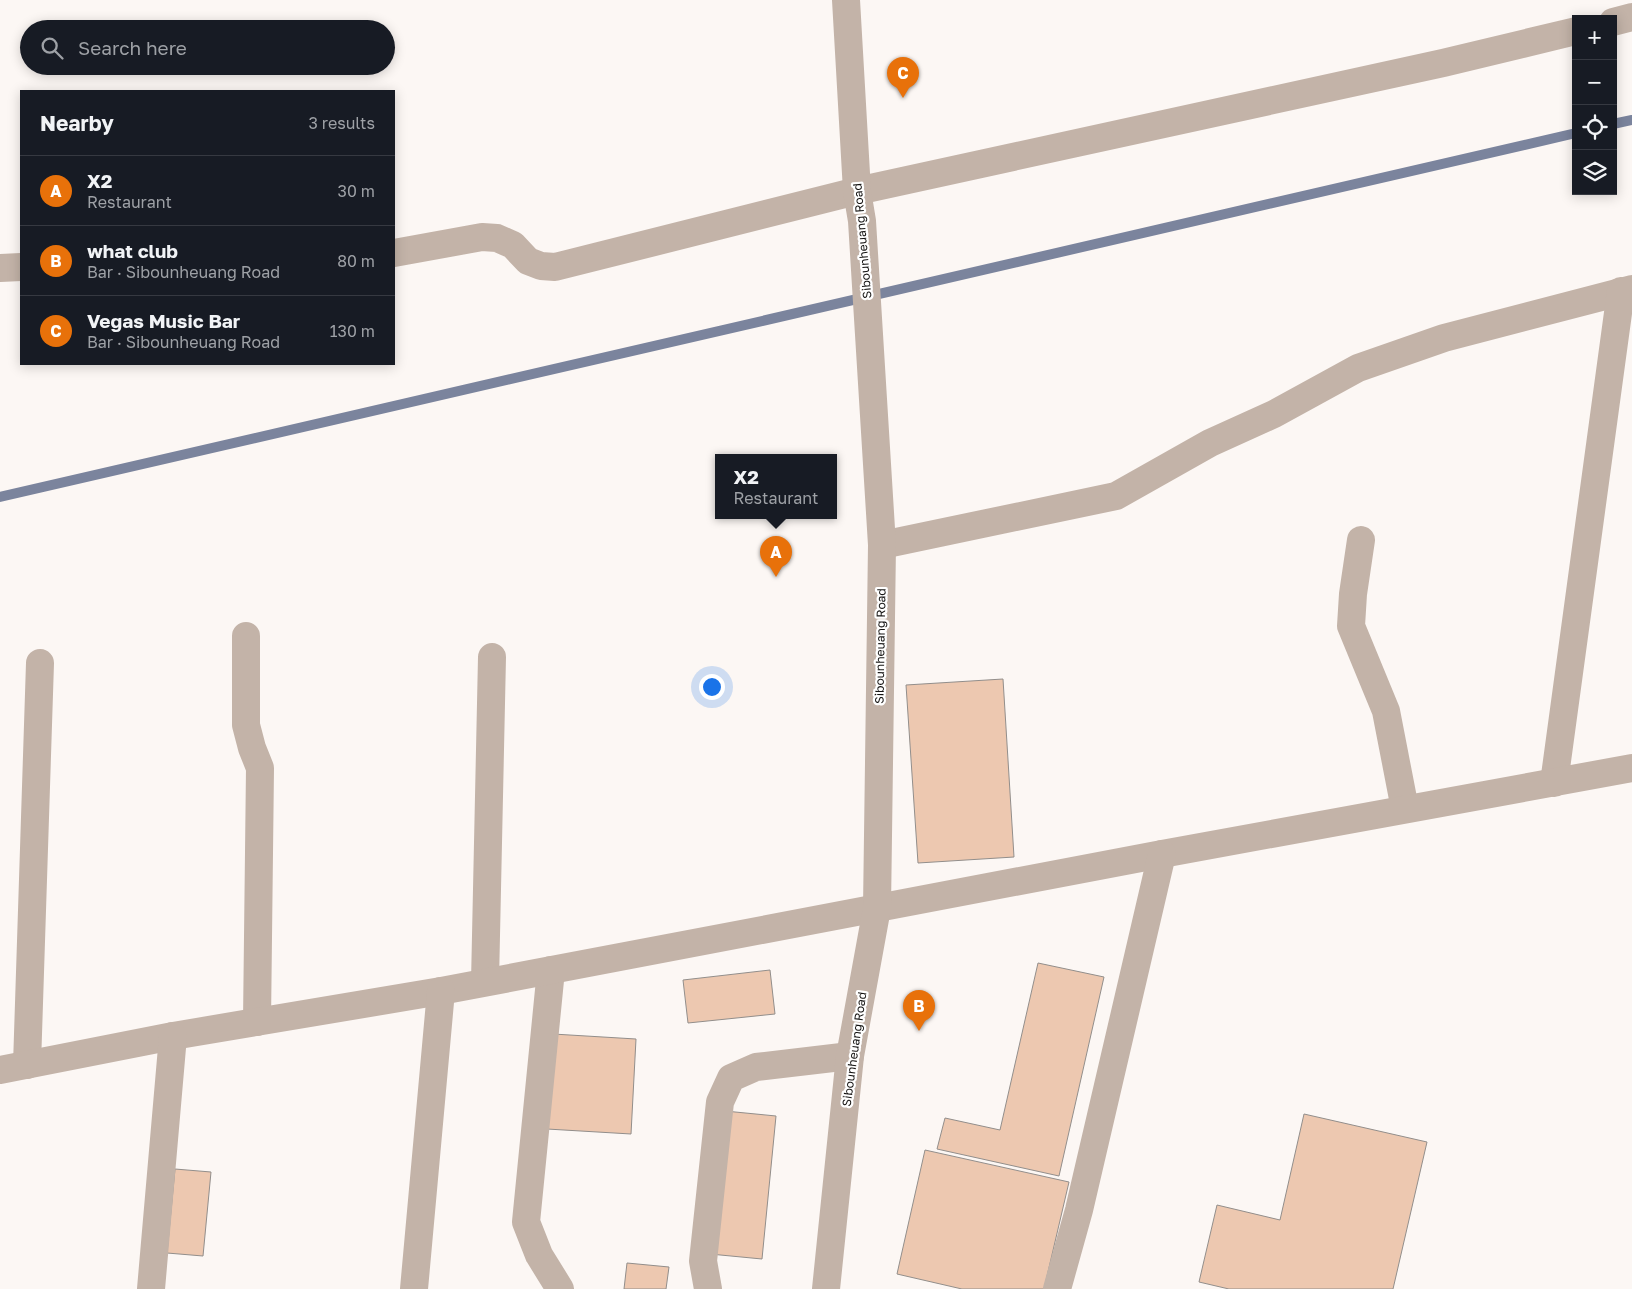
<!DOCTYPE html>
<meta charset="utf-8">
<style>
:root{--surface:#171b24;--page:#242831;--text:#f1f3f6;--muted:#9ea1a6;--line:#363941;--accent:#ea580c}
body{margin:0;font-family:"Golos Text",sans-serif;background:var(--page);color:var(--text)}
.controls{position:absolute;right:15px;top:15px;display:grid;overflow:hidden;border-radius:0px;box-shadow:0 2px 12px #0003}
.controls button{width:45px;height:45px;display:grid;place-items:center;padding:0;border:0;border-bottom:1px solid var(--line);background:var(--surface);color:var(--text);font:25px sans-serif}
.you{position:absolute;left:711px;top:686px;width:18px;height:18px;margin:-12px;border:4px solid #fff;border-radius:50%;background:#1a73e8;box-shadow:0 0 0 8px #1a73e833}
.badge{display:grid;place-items:center;width:32px;height:32px;border-radius:50%;background:var(--accent);color:#fff;font-size:16px;font-weight:700}
.pin{position:absolute;translate:-50% -41px;filter:drop-shadow(0 1px 2px #0008)}
.pin::after{content:'';position:absolute;top:26px;width:18px;height:15px;background:inherit;clip-path:polygon(0 0,100% 0,50% 100%)}
.popup{position:absolute;left:715px;top:454px;width:122px;height:65px;box-sizing:border-box;display:grid;place-content:center;border-radius:0px;background:var(--surface);filter:drop-shadow(0 1px 4px #0005);font-size:16px;white-space:nowrap;color:var(--muted)}
.popup b{font-size:19px;color:var(--text)}
.popup::after{content:'';position:absolute;left:50%;top:100%;margin-left:-10px;border:10px solid transparent;border-top-color:var(--surface)}
.list{margin:0;padding:0;list-style:none}
h2{display:flex;justify-content:space-between;align-items:center;height:65px;margin:0;padding:0 20px;font-size:21px}
h2 small{font-size:16px;font-weight:400;color:var(--muted)}
.list li{display:grid;grid-template-columns:32px 1fr auto;gap:15px;align-items:center;box-sizing:border-box;height:70px;padding:0 20px;border-top:1px solid var(--line)}
.list b{display:block;font-size:19px;white-space:nowrap}
.list p{margin:0;font-size:16px;white-space:nowrap;color:var(--muted)}
.list em{font-size:16px;font-style:normal;color:var(--muted)}
.icon{flex:none;width:28px;height:28px;fill:none;stroke:currentColor;stroke-width:2;stroke-linecap:round;stroke-linejoin:round}
.map{position:relative;flex:none;width:1632px;height:1289px;overflow:hidden}
.search{position:absolute;background:var(--surface);box-shadow:0 2px 12px #0003;left:20px;top:20px;width:375px;height:55px;display:flex;align-items:center;gap:12px;box-sizing:border-box;padding:0 18px;border-radius:28px;color:var(--muted);font-size:19px}
.panel{position:absolute;background:var(--surface);box-shadow:0 2px 12px #0003;left:20px;top:90px;width:375px;height:275px;border-radius:0px}
.map>svg:first-child{display:block}
</style>
<div class="map">
<svg width="1632" height="1289" viewBox="0 0 1632 1289">
<rect width="100%" height="100%" fill="#fcf7f4"/>
<g fill="none" stroke-linecap="round" stroke-linejoin="round">
<g stroke="#7b849d" stroke-width="10">
<polyline points="1613,124 1632,120"/>
<polyline points="0,497 1576,133"/>
</g>
</g>
<g fill="#edc8b0" stroke="#928e8b">
<polygon points="1003,679 1014,857 918,863 906,685"/>
<polygon points="1038,963 1104,977 1059,1176 937,1149 945,1118 1000,1130"/>
<polygon points="770,970 775,1014 688,1023 683,980"/>
<polygon points="553,1034 636,1039 631,1134 547,1129"/>
<polygon points="725,1111 776,1116 762,1259 710,1254"/>
<polygon points="1304,1114 1427,1142 1393,1289 1229,1289 1199,1282 1217,1205 1280,1220"/>
<polygon points="925,1150 1069,1182 1044,1289 962,1289 897,1274"/>
<polygon points="175,1169 211,1172 203,1256 167,1253"/>
<polygon points="627,1263 669,1267 666,1289 624,1289"/>
</g>
<g fill="none" stroke-linecap="round" stroke-linejoin="round">
<g stroke="#c3b3a8" stroke-width="28">
<polyline points="1613,22 1632,17"/>
<polyline points="394,253 482,237 497,238 513,245 528,261 541,266 555,267 857,191 1443,63 1576,31"/>
<polyline points="0,268 21,267"/>
<polyline points="1361,540 1353,594 1351,626 1386,711 1405,809"/>
<polyline points="882,545 1116,496 1210,443 1274,414 1358,368 1444,338 1632,289"/>
<polyline points="246,636 246,725 252,748 260,768 257,1022"/>
<polyline points="1554,783 1621,291"/>
<polyline points="551,970 526,1222 539,1255 560,1289"/>
<polyline points="485,982 492,657"/>
<polyline points="27,1065 40,663"/>
<polyline points="0,1070 173,1036 441,991 1162,854 1632,768"/>
<polyline points="151,1289 173,1036"/>
<polyline points="414,1289 441,991"/>
<polyline points="708,1289 703,1261 720,1102 731,1078 756,1067 850,1056"/>
<polyline points="826,1289 850,1056 877,908 882,545 862,221 857,191 846,0"/>
<polyline points="1057,1289 1079,1210 1162,854"/>
</g>
</g>
<g text-anchor="middle" dominant-baseline="central" stroke-width="4.5" stroke-linejoin="round" paint-order="stroke">
<g font-size="12" fill="#131211" stroke="#fff">
<text transform="translate(862 241) rotate(-95)">Sibounheuang Road</text>
<text transform="translate(880 646) rotate(-89)">Sibounheuang Road</text>
<text transform="translate(854 1049) rotate(-82)">Sibounheuang Road</text>
</g>
</g>
</svg>
<div class="controls">
<button>+</button>
<button>−</button>
<button><svg class="icon" aria-label="locate" viewBox="0 0 24 24"><circle cx="12" cy="12" r="6"/><path d="M12 2v4M12 18v4M2 12h4M18 12h4"/></svg></button>
<button><svg class="icon" aria-label="layers" viewBox="0 0 24 24"><path d="M12 4l9 5-9 5-9-5zM3 14l9 5 9-5"/></svg></button>
</div>
<div class="you"></div>
<div class="pin badge" style="left:776px;top:577px;background:#e8710a">A</div>
<div class="popup"><b>X2</b>Restaurant</div>
<div class="pin badge" style="left:919px;top:1031px;background:#e8710a">B</div>
<div class="pin badge" style="left:903px;top:98px;background:#e8710a">C</div>
<div class="search"><svg class="icon" aria-label="search" viewBox="0 0 24 24"><circle cx="10" cy="10" r="6"/><path d="M15 15l6 6"/></svg>Search here</div>
<section class="panel">
<h2>Nearby<small>3 results</small></h2>
<ul class="list">
<li><span class="badge" style="background:#e8710a">A</span><div><b>X2</b><p>Restaurant</p></div><em>30 m</em></li>
<li><span class="badge" style="background:#e8710a">B</span><div><b>what club</b><p>Bar · Sibounheuang Road</p></div><em>80 m</em></li>
<li><span class="badge" style="background:#e8710a">C</span><div><b>Vegas Music Bar</b><p>Bar · Sibounheuang Road</p></div><em>130 m</em></li>
</ul>
</section>
</div>
